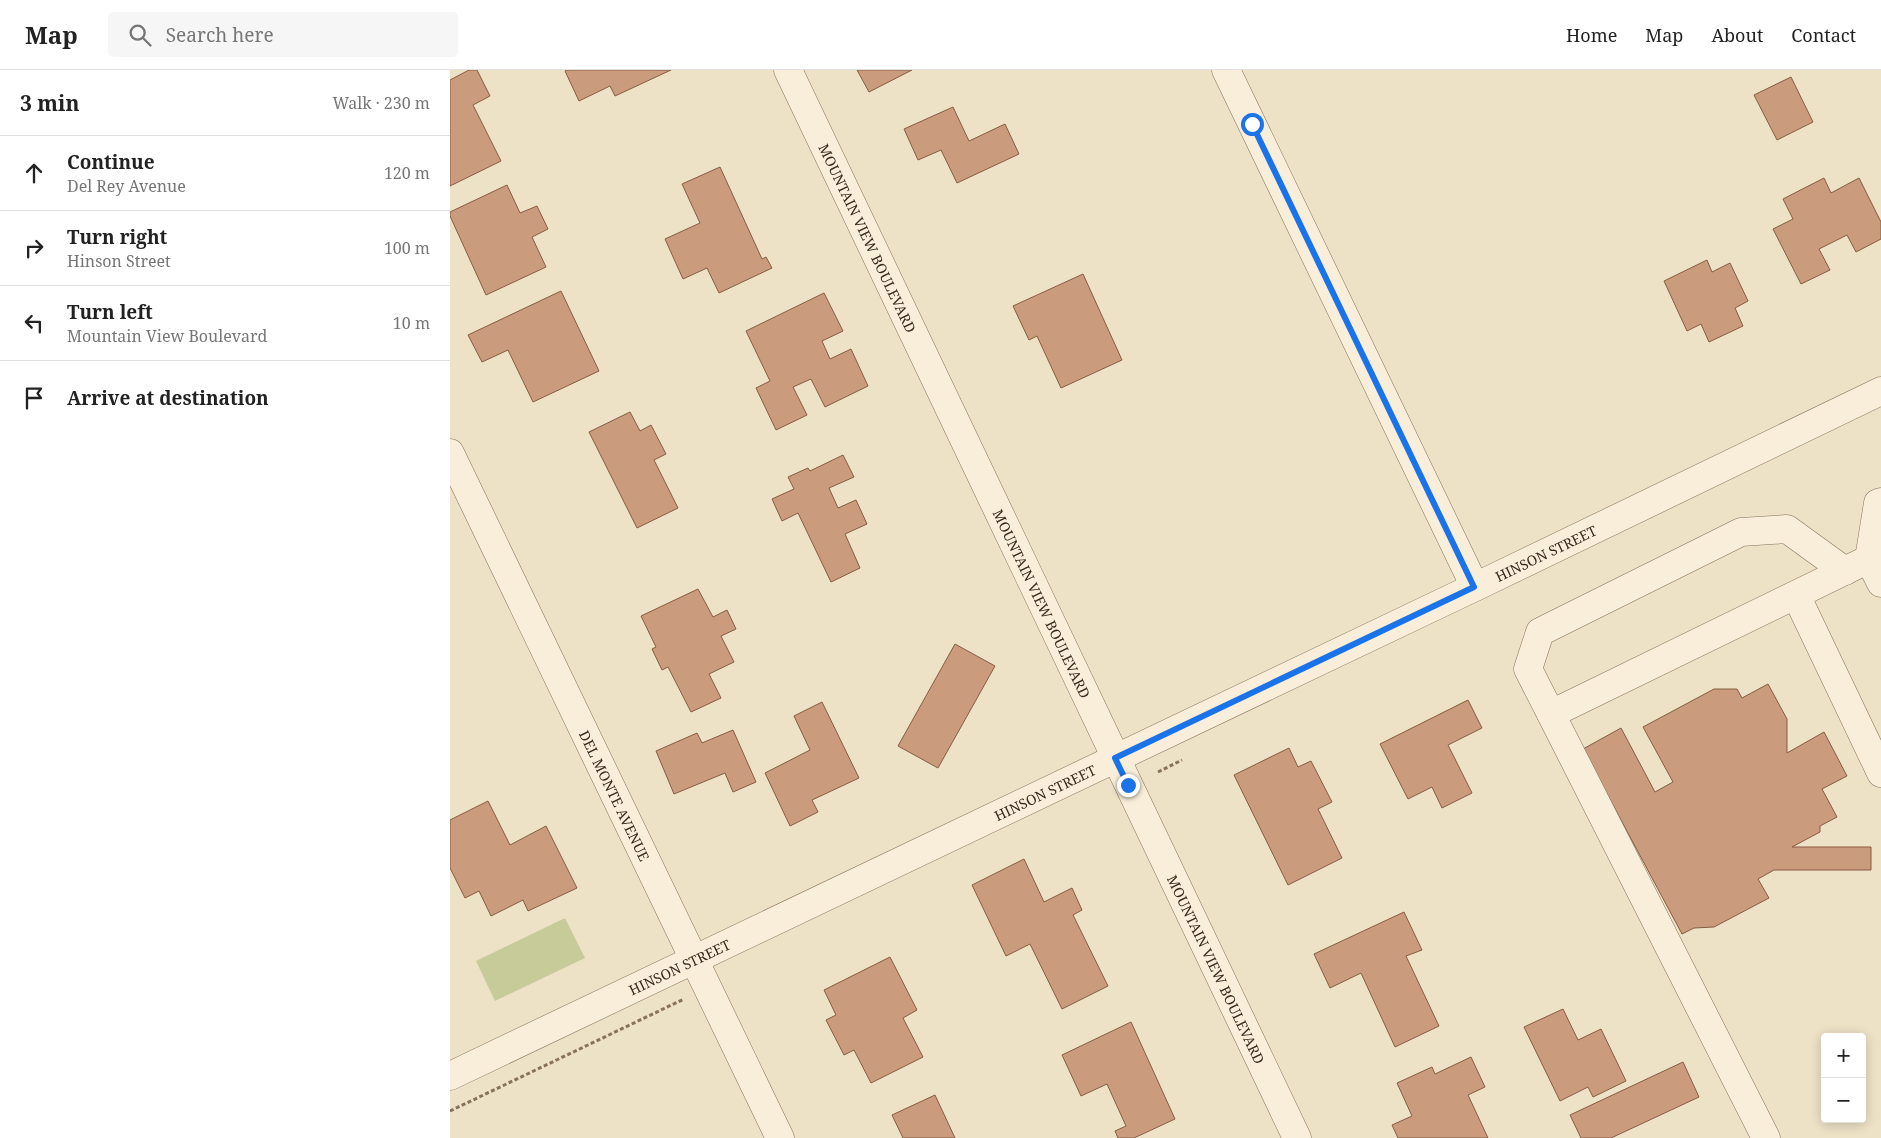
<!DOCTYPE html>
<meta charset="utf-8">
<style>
:root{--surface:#fff;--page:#f6f6f6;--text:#222;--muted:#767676;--line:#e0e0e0}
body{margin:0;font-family:"Noto Serif",serif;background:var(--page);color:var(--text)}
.controls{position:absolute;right:15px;bottom:15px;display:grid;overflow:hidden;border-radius:5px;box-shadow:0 2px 12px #0003}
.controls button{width:45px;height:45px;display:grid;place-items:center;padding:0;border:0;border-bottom:1px solid var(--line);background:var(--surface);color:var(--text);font:25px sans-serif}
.stop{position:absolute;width:15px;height:15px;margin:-11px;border:4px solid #1a73e8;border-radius:50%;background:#fff}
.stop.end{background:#1a73e8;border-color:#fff;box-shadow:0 1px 5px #0008}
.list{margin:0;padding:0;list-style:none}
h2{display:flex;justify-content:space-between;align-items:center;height:65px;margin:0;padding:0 20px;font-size:21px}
h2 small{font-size:16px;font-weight:400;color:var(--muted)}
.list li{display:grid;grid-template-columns:32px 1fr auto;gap:15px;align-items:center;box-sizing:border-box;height:75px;padding:0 20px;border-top:1px solid var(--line)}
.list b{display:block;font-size:19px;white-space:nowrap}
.list p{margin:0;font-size:16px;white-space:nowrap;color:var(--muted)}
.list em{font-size:16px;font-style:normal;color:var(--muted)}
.icon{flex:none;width:28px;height:28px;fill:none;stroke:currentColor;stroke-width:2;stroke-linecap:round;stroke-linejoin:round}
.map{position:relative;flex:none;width:1431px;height:1068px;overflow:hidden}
header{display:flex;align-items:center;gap:30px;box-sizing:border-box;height:70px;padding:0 25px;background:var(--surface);border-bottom:1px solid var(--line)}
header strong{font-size:24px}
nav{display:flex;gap:28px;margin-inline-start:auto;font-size:18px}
.search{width:350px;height:45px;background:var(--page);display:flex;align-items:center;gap:12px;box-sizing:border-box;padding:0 18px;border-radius:5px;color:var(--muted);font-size:19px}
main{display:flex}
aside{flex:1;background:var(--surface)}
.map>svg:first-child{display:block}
</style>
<header>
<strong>Map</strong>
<div class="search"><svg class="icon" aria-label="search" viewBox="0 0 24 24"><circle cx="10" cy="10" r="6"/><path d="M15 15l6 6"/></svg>Search here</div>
<nav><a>Home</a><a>Map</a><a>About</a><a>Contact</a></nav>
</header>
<main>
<aside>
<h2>3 min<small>Walk · 230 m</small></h2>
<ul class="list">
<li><svg class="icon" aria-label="ahead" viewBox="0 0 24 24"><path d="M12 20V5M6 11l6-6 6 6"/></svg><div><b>Continue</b><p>Del Rey Avenue</p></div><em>120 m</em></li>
<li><svg class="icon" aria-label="right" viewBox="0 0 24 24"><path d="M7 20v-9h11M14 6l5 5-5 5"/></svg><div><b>Turn right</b><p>Hinson Street</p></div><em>100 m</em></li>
<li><svg class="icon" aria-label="left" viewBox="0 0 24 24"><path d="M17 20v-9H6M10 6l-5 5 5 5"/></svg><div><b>Turn left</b><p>Mountain View Boulevard</p></div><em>10 m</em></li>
<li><svg class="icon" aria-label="arrive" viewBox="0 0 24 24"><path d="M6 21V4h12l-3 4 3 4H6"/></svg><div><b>Arrive at destination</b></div></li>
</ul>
</aside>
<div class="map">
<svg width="1431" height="1068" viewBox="0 0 1431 1068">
<rect width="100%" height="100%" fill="#ede1c6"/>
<polygon fill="#c7cb9a" points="115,848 135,888 45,931 26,891"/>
<g fill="#ca9b7c" stroke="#875c42">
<polygon points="19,0 27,0 40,26 23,35 51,91 0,116 0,10"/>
<polygon points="117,0 221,0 165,26 160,16 129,31 115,1"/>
<polygon points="407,0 462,0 419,22"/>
<polygon points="1341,7 1363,52 1327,70 1304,25"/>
<polygon points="503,37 519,71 555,54 569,84 507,113 491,80 468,90 454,59"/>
<polygon points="270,97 312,189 316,187 322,198 269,223 257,198 233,209 215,169 250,153 232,114"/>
<polygon points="1374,108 1381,123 1409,108 1431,152 1431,169 1406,182 1397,165 1369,179 1380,200 1351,214 1323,159 1343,149 1333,129"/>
<polygon points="57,115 70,143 87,136 98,159 82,167 96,197 36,225 0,146 0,142"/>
<polygon points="1257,190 1262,202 1280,193 1298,231 1285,238 1293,256 1259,272 1251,254 1237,261 1214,211"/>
<polygon points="633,204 672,290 611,318 587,266 579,270 563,236"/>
<polygon points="111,221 149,301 83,332 58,280 32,292 18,265"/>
<polygon points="374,223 393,261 372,271 380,289 401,279 418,316 375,337 361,309 343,317 357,345 326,360 306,318 320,311 296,261"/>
<polygon points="180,342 190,361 201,355 216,384 204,390 228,438 187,458 139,362"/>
<polygon points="393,385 404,407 379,418 388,438 406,430 417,454 395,464 410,498 381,512 348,443 332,451 322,429 344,419 338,407 358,398 360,401"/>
<polygon points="248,519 263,547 277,540 286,559 271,566 284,592 259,604 271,628 241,642 218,597 212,600 202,579 206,577 191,546"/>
<polygon points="505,574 545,596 488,698 448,676"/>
<polygon points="1318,614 1337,649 1337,683 1374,662 1397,706 1372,719 1387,747 1370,756 1370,762 1342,777 1421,777 1421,800 1324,800 1308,809 1319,828 1264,857 1244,858 1232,864 1133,679 1171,658 1205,722 1223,712 1193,657 1264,619 1287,619 1292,628"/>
<polygon points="1018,630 1032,658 998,675 1022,723 992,738 982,717 958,729 930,674"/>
<polygon points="372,632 409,708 362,730 368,742 340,756 315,703 360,680 344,646"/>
<polygon points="283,660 306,712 283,722 275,703 224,724 206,681 247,663 252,673"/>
<polygon points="839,678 848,697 861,691 882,732 868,739 892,788 838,815 784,705"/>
<polygon points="38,731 60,775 96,756 127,818 78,841 73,830 41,846 29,821 15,828 0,798 0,750"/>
<polygon points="574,789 594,832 622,818 632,840 623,845 658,916 612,939 580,874 556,886 522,815"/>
<polygon points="954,842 972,880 956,886 989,956 945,977 911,903 880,918 864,884"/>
<polygon points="440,887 467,940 453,948 473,987 421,1013 404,980 394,985 376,950 386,945 374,920"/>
<polygon points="1113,939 1128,970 1151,959 1176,1011 1143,1027 1138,1017 1110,1031 1074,957"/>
<polygon points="681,952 725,1049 684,1068 668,1068 665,1061 676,1056 657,1014 631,1026 612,985"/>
<polygon points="1021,987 1035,1017 1018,1025 1038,1068 948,1068 942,1055 962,1046 947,1013 982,997 985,1004"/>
<polygon points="1233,992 1249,1027 1161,1068 1131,1068 1120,1045"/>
<polygon points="485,1025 505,1068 453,1068 442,1045"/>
</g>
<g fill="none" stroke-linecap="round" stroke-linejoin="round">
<g stroke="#88725c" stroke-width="29">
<g id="minor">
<path id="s1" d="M 338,0 L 847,1068"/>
<polyline points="776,0 1025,517"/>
<path id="s2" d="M 0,383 L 330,1068"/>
<polyline points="1431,432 1428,433 1419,489 1431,513"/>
<polyline points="1346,525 1431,703"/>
<polyline points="1101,644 1078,599 1090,562 1291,462 1337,459 1395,501"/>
<path id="s3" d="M 0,1006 L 1025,517 L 1431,321"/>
<polyline points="1316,1068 1101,644 1419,489"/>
</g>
</g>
<g stroke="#88725c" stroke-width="3" stroke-dasharray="4 2.5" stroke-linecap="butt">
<polyline points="708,702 732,690"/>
<polyline points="0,1041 234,929"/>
</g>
<use href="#minor" stroke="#f8eed9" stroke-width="28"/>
</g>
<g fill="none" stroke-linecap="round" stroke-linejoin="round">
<polyline stroke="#1a73e8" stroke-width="6" points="678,715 665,688 1024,517 802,54"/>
</g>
<g text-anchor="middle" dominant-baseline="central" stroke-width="4" stroke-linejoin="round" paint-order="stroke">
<g font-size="14" fill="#392b1f" stroke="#f5ebd5">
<text stroke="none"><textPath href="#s1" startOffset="186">MOUNTAIN VIEW BOULEVARD</textPath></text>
<text stroke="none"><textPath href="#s3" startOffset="1214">HINSON STREET</textPath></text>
<text stroke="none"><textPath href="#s1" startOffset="591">MOUNTAIN VIEW BOULEVARD</textPath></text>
<text stroke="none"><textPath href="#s3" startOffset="659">HINSON STREET</textPath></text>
<text stroke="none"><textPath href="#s2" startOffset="380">DEL MONTE AVENUE</textPath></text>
<text stroke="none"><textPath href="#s3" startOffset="254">HINSON STREET</textPath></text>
<text stroke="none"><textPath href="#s1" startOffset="996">MOUNTAIN VIEW BOULEVARD</textPath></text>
</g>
</g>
</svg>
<div class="controls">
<button>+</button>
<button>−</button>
</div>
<div class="stop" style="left:802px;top:54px"></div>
<div class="stop end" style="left:678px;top:715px"></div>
</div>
</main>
